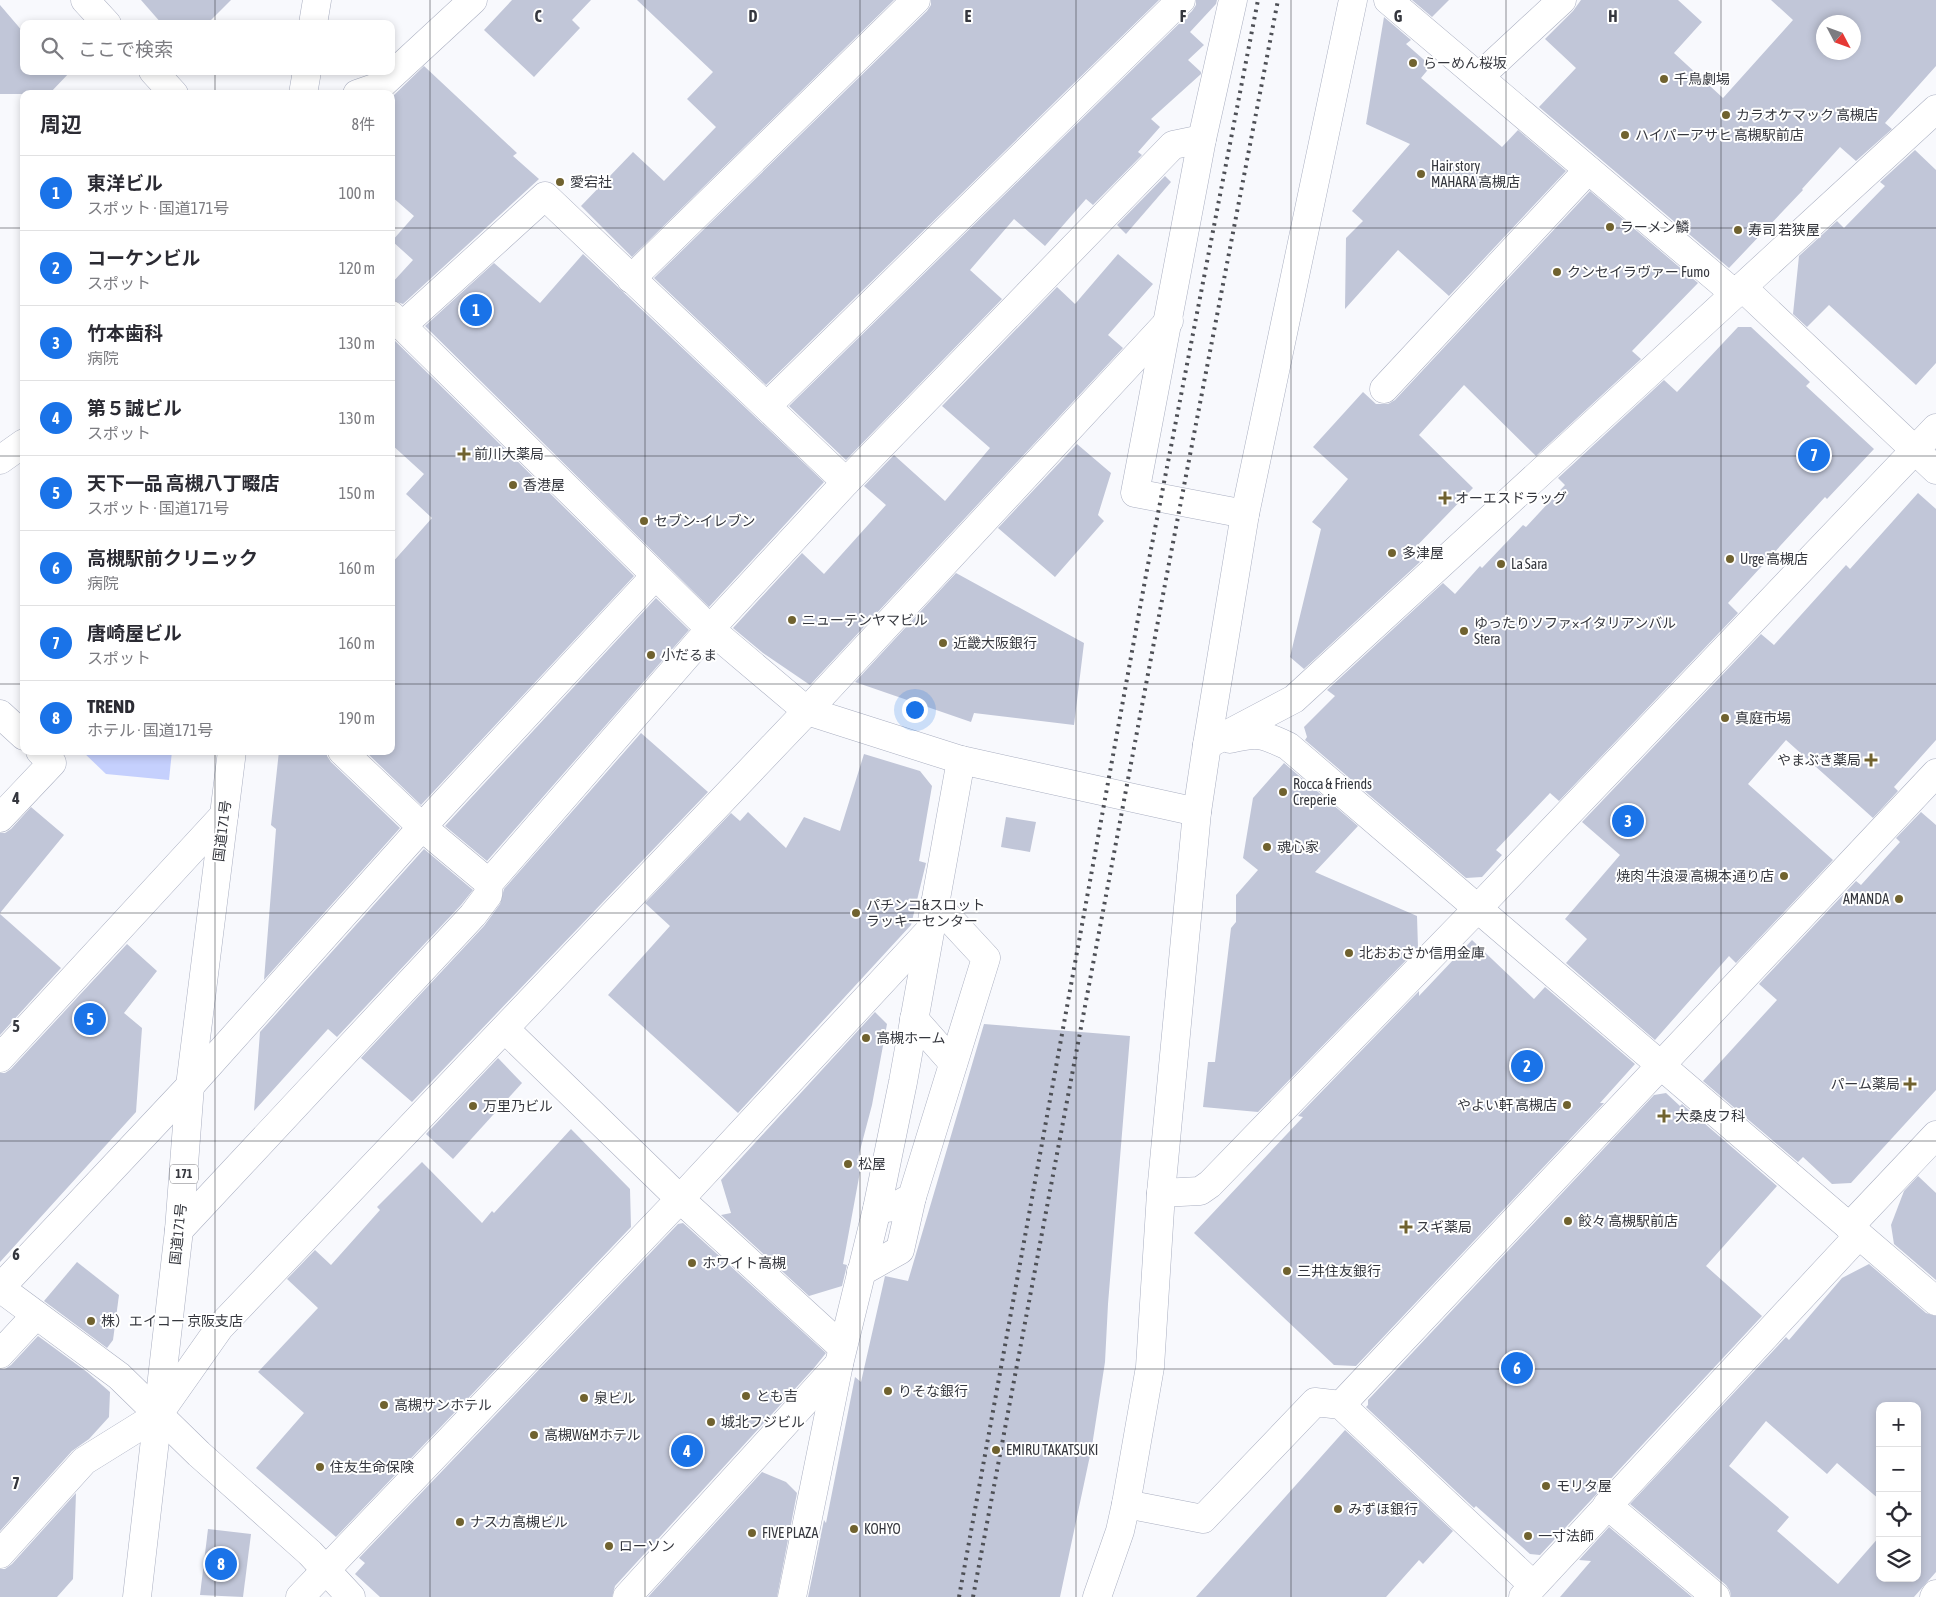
<!DOCTYPE html>
<html lang="ja">
<meta charset="utf-8">
<style>
:root{--surface:#fff;--page:#f2f2f3;--text:#2b2b33;--muted:#7c7c81;--line:#e1e1e2;--accent:#1a73e8}
body{margin:0;font-family:"Asap Condensed","Noto Sans JP",sans-serif;background:var(--page);color:var(--text)}
.controls{position:absolute;right:15px;bottom:15px;display:grid;overflow:hidden;border-radius:10px;box-shadow:0 2px 8px #0003}
.controls button{width:45px;height:45px;display:grid;place-items:center;padding:0;border:0;border-bottom:1px solid var(--line);background:var(--surface);color:var(--text);font:25px sans-serif}
.compass{position:absolute;left:1816px;top:15px;width:45px;height:45px;border-radius:50%;background:var(--surface);box-shadow:0 2px 8px #0003;rotate:131deg}
.you{position:absolute;left:914px;top:709px;width:18px;height:18px;margin:-12px;border:4px solid #fff;border-radius:50%;background:#1a73e8;box-shadow:0 0 0 8px #1a73e833}
.badge{display:grid;place-items:center;width:32px;height:32px;border-radius:50%;background:var(--accent);color:#fff;font-size:16px;font-weight:700}
.pin{position:absolute;translate:-50% -50%;border:2px solid #fff;box-shadow:0 1px 5px #0006}
.list{margin:0;padding:0;list-style:none}
h2{display:flex;justify-content:space-between;align-items:center;height:65px;margin:0;padding:0 20px;font-size:21px}
h2 small{font-size:16px;font-weight:400;color:var(--muted)}
.list li{display:grid;grid-template-columns:32px 1fr auto;gap:15px;align-items:center;box-sizing:border-box;height:75px;padding:0 20px;border-top:1px solid var(--line)}
.list b{display:block;font-size:19px;white-space:nowrap}
.list p{margin:0;font-size:16px;white-space:nowrap;color:var(--muted)}
.list em{font-size:16px;font-style:normal;color:var(--muted)}
.icon{flex:none;width:28px;height:28px;fill:none;stroke:currentColor;stroke-width:2;stroke-linecap:round;stroke-linejoin:round}
.map{position:relative;flex:none;width:1936px;height:1597px;overflow:hidden}
.search{position:absolute;background:var(--surface);box-shadow:0 2px 8px #0003;left:20px;top:20px;width:375px;height:55px;display:flex;align-items:center;gap:12px;box-sizing:border-box;padding:0 18px;border-radius:10px;color:var(--muted);font-size:19px}
.panel{position:absolute;background:var(--surface);box-shadow:0 2px 8px #0003;left:20px;top:90px;width:375px;height:665px;border-radius:10px}
.map>svg:first-child{display:block}
</style>
<div class="map">
<svg width="1936" height="1597" viewBox="0 0 1936 1597">
<rect width="100%" height="100%" fill="#f8f9fd"/>
<polygon fill="#c5d0fd" points="82,751 172,751 169,780 106,774"/>
<g fill="#c1c6d8" fill-rule="evenodd">
<polygon points="141,0 231,0 207,24 162,24"/>
<polygon points="512,0 591,0 572,20 580,28 534,77 484,30"/>
<polygon points="637,0 894,0 632,257 581,206 633,152 664,181 716,127 687,99 713,72"/>
<polygon points="931,0 1159,0 766,385 654,278 927,11 931,5"/>
<polygon points="1196,0 1217,0 1216,4 1190,32 1204,45 1188,60 1201,72 1201,74 1151,119 1160,127 1138,152 1142,155 1093,205 1086,199 1045,246 1014,219 970,270 1002,299 846,460 789,406 1192,11 1196,5"/>
<polygon points="1412,0 1449,0 1432,17"/>
<path d="M 1581,0 L 1678,0 L 1702,22 L 1674,53 L 1723,98 L 1793,20 L 1771,0 L 1936,0 L 1936,66 L 1885,123 L 1892,129 L 1856,161 L 1840,147 L 1802,189 L 1803,190 L 1729,268 L 1539,107 L 1576,68 L 1545,39 L 1573,11 ZM 1824,22 L 1854,22 L 1854,52 L 1824,52 Z"/>
<polygon points="0,5 24,33 24,71 71,71 49,94 0,94"/>
<polygon points="1384,17 1411,40 1406,44 1431,66 1421,78 1502,147 1518,130 1566,171 1449,296 1398,250 1345,309 1346,238 1363,221 1352,211 1410,144 1366,124"/>
<polygon points="424,66 517,153 513,156 539,179 403,304 391,300 391,284 413,260 392,241 414,216 391,196 391,114 394,95"/>
<polygon points="1915,150 1936,170 1936,363 1916,385 1829,305 1807,327 1793,314 1799,256 1837,221 1844,228 1885,186 1880,182"/>
<polygon points="1165,176 1171,182 1126,234 1117,225"/>
<polygon points="1590,191 1698,283 1632,351 1641,359 1536,456 1464,385 1419,435 1473,488 1410,553 1420,562 1304,669 1290,657 1321,529 1312,522 1348,479 1313,447 1363,392 1376,404 1388,404 1395,400"/>
<polygon points="583,254 824,482 709,607 425,326 494,263 540,303"/>
<polygon points="1118,254 1153,284 1108,335 1123,348 810,685 763,653 733,628 802,553 824,574 886,505 864,486 894,455 945,501 990,448 942,406 1057,287 1075,304"/>
<polygon points="1738,327 1751,327 1810,382 1806,386 1874,449 1827,499 1825,497 1728,603 1738,613 1559,801 1550,793 1496,850 1502,855 1482,877 1466,878 1305,740 1307,737 1304,727 1335,696 1327,690 1443,583 1455,594 1480,566 1482,568 1523,525 1526,527 1565,485 1558,478 1664,380 1677,392"/>
<polygon points="391,337 634,576 421,805 365,751 391,751 391,564 432,518 406,494 424,474 391,444"/>
<polygon points="1077,444 1111,473 1098,515 1104,521 1055,577 998,528"/>
<polygon points="1918,493 1936,509 1936,740 1894,787 1898,791 1873,818 1786,740 1748,784 1833,860 1736,963 1729,956 1655,1040 1566,963 1587,939 1565,919 1620,855 1582,822 1761,634 1774,645 1846,565 1850,569"/>
<polygon points="956,573 1084,643 1074,725 974,713 971,722 855,682"/>
<polygon points="656,598 689,630 487,861 445,826"/>
<polygon points="641,733 708,792 412,1102 361,1058 484,926 500,904 504,889"/>
<polygon points="279,751 327,751 327,756 331,762 400,828 264,980 276,829 271,825"/>
<polygon points="864,754 920,771 932,786 919,861 926,863 911,925 738,1113 608,995 670,926 645,903 731,813 740,821 748,812 786,848 804,817 840,831"/>
<polygon points="1284,763 1358,826 1315,872 1417,916 1418,948 1258,1112 1203,1107 1208,1062 1215,1062 1231,928 1236,922 1236,895 1258,870 1243,858 1253,798"/>
<polygon points="31,807 64,835 0,913 0,833 5,833 11,829"/>
<polygon points="1921,812 1936,825 1936,1090 1851,1183 1832,1184 1803,1157 1798,1162 1703,1081 1777,1000 1759,984 1856,881 1861,885 1900,842 1896,838"/>
<polygon points="1006,817 1036,822 1030,852 1001,847"/>
<polygon points="424,849 473,890 461,905 337,1037 328,1029 254,1111 260,1032"/>
<polygon points="0,914 61,968 0,1035"/>
<polygon points="1472,940 1534,999 1545,987 1635,1064 1600,1103 1604,1103 1356,1366 1334,1365 1194,1233 1303,1117 1298,1116 1419,991 1419,996"/>
<polygon points="127,944 157,971 124,1013 142,1028 136,1112 0,1262 0,1073 5,1073 11,1069"/>
<polygon points="875,1012 887,1024 872,1105 858,1158 862,1161 843,1264 847,1265 842,1286 809,1296 721,1215 731,1213 721,1180"/>
<polygon points="984,1024 1130,1036 1108,1304 1105,1362 1092,1446 1060,1597 808,1597 824,1520 826,1523 855,1377 861,1382 885,1276 908,1281"/>
<polygon points="498,1058 522,1083 453,1159 426,1134"/>
<polygon points="1666,1093 1680,1106 1682,1104 1777,1186 1706,1266 1762,1316 1540,1555 1530,1554 1476,1506 1474,1508 1366,1407 1368,1405 1368,1400 1654,1095"/>
<polygon points="571,1129 630,1189 631,1227 336,1537 256,1468 304,1413 258,1372 318,1308 287,1279 315,1250 331,1265 380,1210 377,1207 422,1162 482,1223 492,1211 494,1213"/>
<polygon points="1918,1176 1936,1193 1936,1280 1894,1244 1891,1225 1904,1191"/>
<polygon points="683,1223 826,1353 814,1368 615,1586 612,1597 380,1597 355,1574 365,1563 359,1558 678,1224"/>
<polygon points="77,1262 119,1295 113,1340 107,1348 44,1301"/>
<path d="M 1869,1264 L 1926,1313 L 1936,1316 L 1936,1572 L 1914,1597 L 1731,1597 L 1730,1591 L 1726,1585 L 1630,1504 L 1786,1337 L 1789,1340 L 1842,1278 ZM 1880,1406 L 1917,1406 L 1917,1578 L 1880,1578 L 1880,1536 L 1838,1584 L 1777,1531 L 1789,1517 L 1729,1466 L 1766,1421 L 1827,1474 L 1837,1463 L 1880,1500 Z"/>
<polygon points="38,1336 87,1372 110,1392 109,1417 89,1439 72,1451 0,1531 0,1369 5,1369 11,1365"/>
<polygon points="1345,1430 1453,1531 1423,1564 1419,1560 1386,1597 1196,1597"/>
<polygon points="762,1472 786,1482 797,1493 777,1597 648,1597"/>
<polygon points="76,1493 73,1579 57,1597 0,1597 0,1569 5,1569 12,1564"/>
<polygon points="1609,1527 1692,1597 1560,1597 1591,1561 1579,1560"/>
<polygon points="208,1529 251,1534 243,1597 200,1595"/>
</g>
<g fill="none" stroke-linecap="round" stroke-linejoin="round">
<g stroke="#aaafc1" stroke-width="29">
<g id="minor">
<polyline points="85,0 107,24"/>
<polyline points="1233,0 1202,139 1135,493 1245,514"/>
<polyline points="1388,0 1735,294"/>
<polyline points="153,71 174,94"/>
<polyline points="1479,77 1562,0"/>
<polyline points="357,94 380,86 473,0"/>
<polyline points="631,279 916,0"/>
<polyline points="1742,287 1936,470"/>
<polyline points="391,315 710,629 807,711 961,760 1197,812"/>
<polyline points="402,326 545,196 846,482"/>
<polyline points="1384,389 1588,170"/>
<polyline points="767,406 1181,0"/>
<polyline points="0,460 24,443"/>
<polyline points="0,714 24,736"/>
<path d="M 1230,739 C 1258,732 1263,734 1288,746 L 1936,1301"/>
<polyline points="1207,745 1294,699 1936,109"/>
<polyline points="342,751 422,827 489,883"/>
<polyline points="0,818 52,763 40,751"/>
<polyline points="914,1019 953,1063"/>
<polyline points="505,1029 680,1199 842,1347"/>
<polyline points="0,1058 224,815"/>
<polyline points="1161,1193 1200,1191 1210,1184 1478,908 1936,428"/>
<polyline points="877,1209 894,1207 912,1197 986,958 935,903"/>
<polyline points="1849,1227 1936,1135"/>
<polyline points="179,1230 473,915 488,895 489,883 710,629 846,482 1173,145 1202,139"/>
<polyline points="861,1272 900,1250 912,1197"/>
<polyline points="0,1288 190,1086 422,827 655,576"/>
<polyline points="0,1288 119,1376 199,1454 310,1553 351,1597"/>
<polyline points="0,1354 36,1315"/>
<polyline points="1341,1405 1936,773"/>
<polyline points="1126,1504 1203,1519 1315,1402 1341,1405 1533,1585"/>
<polyline points="1607,1505 1716,1597"/>
<polyline points="0,1554 84,1461 158,1415 220,1327 807,711 1169,321"/>
<polyline points="300,1597 680,1199 930,930"/>
<polyline points="627,1597 839,1364"/>
<polyline points="792,1597 839,1364 877,1209 903,1082 961,760"/>
<polyline points="1097,1597 1120,1531 1126,1504 1150,1367 1161,1193 1197,812 1207,745 1245,514 1353,0"/>
<polyline points="1523,1597 1859,1235"/>
<polyline points="1934,1597 1936,1594"/>
</g>
</g>
<g stroke="#aaafc1" stroke-width="29">
<g id="highway">
<polyline points="313,24 317,0"/>
<polyline points="303,94 307,71"/>
<polyline points="137,1597 179,1230 190,1086 232,751"/>
</g>
</g>
<use href="#minor" stroke="#fff" stroke-width="28"/>
<use href="#highway" stroke="#fff" stroke-width="28"/>
<g stroke="#4e5056" stroke-width="4" stroke-dasharray="2.5 5" stroke-linecap="butt">
<polyline points="959,1597 1146,575 1258,0"/>
<polyline points="973,1597 1166,579 1278,0"/>
</g>
</g>
<path fill="none" stroke="#35373e" stroke-width="1" stroke-opacity="0.55" d="M 215,0 L 215,24M 430,0 L 430,1597M 645,0 L 645,1597M 860,0 L 860,1597M 1076,0 L 1076,1597M 1291,0 L 1291,1597M 1506,0 L 1506,1597M 1721,0 L 1721,1597M 215,71 L 215,94M 0,228 L 24,228M 391,228 L 1936,228M 0,456 L 24,456M 391,456 L 1936,456M 0,684 L 24,684M 391,684 L 1936,684M 215,751 L 215,1597M 0,913 L 1936,913M 0,1141 L 1936,1141M 0,1369 L 1936,1369"/>
<g fill="#70622f" stroke="#fff" stroke-width="2">
<circle cx="1413" cy="63" r="5"/>
<circle cx="1664" cy="79" r="5"/>
<circle cx="1726" cy="115" r="5"/>
<circle cx="1625" cy="135" r="5"/>
<circle cx="1421" cy="174" r="5"/>
<circle cx="560" cy="182" r="5"/>
<circle cx="1610" cy="227" r="5"/>
<circle cx="1738" cy="230" r="5"/>
<circle cx="1557" cy="272" r="5"/>
<path d="M461.5 446.5h5v5h5v5h-5v5h-5v-5h-5v-5h5z"/>
<circle cx="513" cy="485" r="5"/>
<path d="M1442.5 490.5h5v5h5v5h-5v5h-5v-5h-5v-5h5z"/>
<circle cx="644" cy="521" r="5"/>
<circle cx="1392" cy="553" r="5"/>
<circle cx="1730" cy="559" r="5"/>
<circle cx="1501" cy="564" r="5"/>
<circle cx="792" cy="620" r="5"/>
<circle cx="1464" cy="631" r="5"/>
<circle cx="943" cy="643" r="5"/>
<circle cx="651" cy="655" r="5"/>
<circle cx="1725" cy="718" r="5"/>
<path d="M1868.5 752.5h5v5h5v5h-5v5h-5v-5h-5v-5h5z"/>
<circle cx="1283" cy="792" r="5"/>
<circle cx="1267" cy="847" r="5"/>
<circle cx="1784" cy="876" r="5"/>
<circle cx="1899" cy="899" r="5"/>
<circle cx="856" cy="913" r="5"/>
<circle cx="1349" cy="953" r="5"/>
<circle cx="866" cy="1038" r="5"/>
<path d="M1907.5 1076.5h5v5h5v5h-5v5h-5v-5h-5v-5h5z"/>
<circle cx="1567" cy="1105" r="5"/>
<circle cx="473" cy="1106" r="5"/>
<path d="M1661.5 1108.5h5v5h5v5h-5v5h-5v-5h-5v-5h5z"/>
<circle cx="848" cy="1164" r="5"/>
<circle cx="1568" cy="1221" r="5"/>
<path d="M1403.5 1219.5h5v5h5v5h-5v5h-5v-5h-5v-5h5z"/>
<circle cx="692" cy="1263" r="5"/>
<circle cx="1287" cy="1271" r="5"/>
<circle cx="91" cy="1321" r="5"/>
<circle cx="888" cy="1391" r="5"/>
<circle cx="746" cy="1396" r="5"/>
<circle cx="584" cy="1398" r="5"/>
<circle cx="384" cy="1405" r="5"/>
<circle cx="711" cy="1422" r="5"/>
<circle cx="534" cy="1435" r="5"/>
<circle cx="996" cy="1450" r="5"/>
<circle cx="320" cy="1467" r="5"/>
<circle cx="1546" cy="1486" r="5"/>
<circle cx="1338" cy="1509" r="5"/>
<circle cx="460" cy="1522" r="5"/>
<circle cx="854" cy="1529" r="5"/>
<circle cx="752" cy="1533" r="5"/>
<circle cx="1528" cy="1536" r="5"/>
<circle cx="609" cy="1546" r="5"/>
</g>
<g text-anchor="middle" dominant-baseline="central" stroke-width="4" stroke-linejoin="round" paint-order="stroke">
<rect fill="#fff" stroke="#727378" stroke-width="1" x="170" y="1164.5" width="28" height="19" rx="4"/>
<g font-size="12" font-weight="bold" fill="#35373e">
<text x="184" y="1174">171</text>
</g>
<g font-size="14" fill="#35373e" stroke="#fff" text-anchor="start">
<text x="1423" y="63">らーめん桜坂</text>
<text x="1674" y="79">千鳥劇場</text>
<text x="1736" y="115">カラオケマック 高槻店</text>
<text x="1635" y="135">ハイパーアサヒ 高槻駅前店</text>
<text x="1431" y="166">Hair story<tspan x="1431" dy="16">MAHARA 高槻店</tspan></text>
<text x="570" y="182">愛宕社</text>
<text x="1620" y="227">ラーメン鱗</text>
<text x="1748" y="230">寿司 若狭屋</text>
<text x="1567" y="272">クンセイラヴァー Fumo</text>
<text x="474" y="454">前川大薬局</text>
<text x="523" y="485">香港屋</text>
<text x="1455" y="498">オーエスドラッグ</text>
<text x="654" y="521">セブン-イレブン</text>
<text x="1402" y="553">多津屋</text>
<text x="1740" y="559">Urge 高槻店</text>
<text x="1511" y="564">La Sara</text>
<text x="802" y="620">ニューテンヤマビル</text>
<text x="1474" y="623">ゆったりソファ×イタリアンバル<tspan x="1474" dy="16">Stera</tspan></text>
<text x="953" y="643">近畿大阪銀行</text>
<text x="661" y="655">小だるま</text>
<text x="1735" y="718">真庭市場</text>
<text x="1861" y="760" text-anchor="end">やまぶき薬局</text>
<text x="1293" y="784">Rocca &amp; Friends<tspan x="1293" dy="16">Creperie</tspan></text>
<text x="1277" y="847">魂心家</text>
<text x="1774" y="876" text-anchor="end">焼肉 牛浪漫 高槻本通り店</text>
<text x="1889" y="899" text-anchor="end">AMANDA</text>
<text x="866" y="905">パチンコ&amp;スロット<tspan x="866" dy="16">ラッキーセンター</tspan></text>
<text x="1359" y="953">北おおさか信用金庫</text>
<text x="876" y="1038">高槻ホーム</text>
<text x="1900" y="1084" text-anchor="end">パーム薬局</text>
<text x="1557" y="1105" text-anchor="end">やよい軒 高槻店</text>
<text x="483" y="1106">万里乃ビル</text>
<text x="1675" y="1116">大桑皮フ科</text>
<text x="858" y="1164">松屋</text>
<text x="1578" y="1221">餃々 高槻駅前店</text>
<text x="1416" y="1227">スギ薬局</text>
<text x="702" y="1263">ホワイト高槻</text>
<text x="1297" y="1271">三井住友銀行</text>
<text x="101" y="1321">株）エイコー 京阪支店</text>
<text x="898" y="1391">りそな銀行</text>
<text x="756" y="1396">とも吉</text>
<text x="594" y="1398">泉ビル</text>
<text x="394" y="1405">高槻サンホテル</text>
<text x="721" y="1422">城北フジビル</text>
<text x="544" y="1435">高槻W&amp;Mホテル</text>
<text x="1006" y="1450">EMIRU TAKATSUKI</text>
<text x="330" y="1467">住友生命保険</text>
<text x="1556" y="1486">モリタ屋</text>
<text x="1348" y="1509">みずほ銀行</text>
<text x="470" y="1522">ナスカ高槻ビル</text>
<text x="864" y="1529">KOHYO</text>
<text x="762" y="1533">FIVE PLAZA</text>
<text x="1538" y="1536">一寸法師</text>
<text x="619" y="1546">ローソン</text>
</g>
<g font-size="14" fill="#35373e" stroke="#fff">
<text transform="translate(222 831) rotate(-83)">国道171号</text>
<text transform="translate(178 1234) rotate(-84)">国道171号</text>
</g>
</g>
<g font-size="16" text-anchor="middle" font-weight="bold" fill="#35373e" stroke="#fff" stroke-width="4" stroke-linejoin="round" paint-order="stroke">
<text x="538" y="22">C</text>
<text x="753" y="22">D</text>
<text x="968" y="22">E</text>
<text x="1183" y="22">F</text>
<text x="1398" y="22">G</text>
<text x="1613" y="22">H</text>
<text x="16" y="804">4</text>
<text x="16" y="1032">5</text>
<text x="16" y="1260">6</text>
<text x="16" y="1489">7</text>
</g>
</svg>
<div class="controls">
<button>+</button>
<button>−</button>
<button><svg class="icon" aria-label="locate" viewBox="0 0 24 24"><circle cx="12" cy="12" r="6"/><path d="M12 2v4M12 18v4M2 12h4M18 12h4"/></svg></button>
<button><svg class="icon" aria-label="layers" viewBox="0 0 24 24"><path d="M12 4l9 5-9 5-9-5zM3 14l9 5 9-5"/></svg></button>
</div>
<svg class="compass" viewBox="-18 -18 36 36"><path d="M0-13l5 13h-10z" fill="#e53935"/><path d="M0 13l5-13h-10z" fill="#7c7c81"/></svg>
<div class="you"></div>
<div class="pin badge" style="left:476px;top:310px">1</div>
<div class="pin badge" style="left:1527px;top:1066px">2</div>
<div class="pin badge" style="left:1628px;top:821px">3</div>
<div class="pin badge" style="left:687px;top:1451px">4</div>
<div class="pin badge" style="left:90px;top:1019px">5</div>
<div class="pin badge" style="left:1517px;top:1368px">6</div>
<div class="pin badge" style="left:1814px;top:455px">7</div>
<div class="pin badge" style="left:221px;top:1564px">8</div>
<div class="search"><svg class="icon" aria-label="search" viewBox="0 0 24 24"><circle cx="10" cy="10" r="6"/><path d="M15 15l6 6"/></svg>ここで検索</div>
<section class="panel">
<h2>周辺<small>8件</small></h2>
<ul class="list">
<li><span class="badge">1</span><div><b>東洋ビル</b><p>スポット · 国道171号</p></div><em>100 m</em></li>
<li><span class="badge">2</span><div><b>コーケンビル</b><p>スポット</p></div><em>120 m</em></li>
<li><span class="badge">3</span><div><b>竹本歯科</b><p>病院</p></div><em>130 m</em></li>
<li><span class="badge">4</span><div><b>第５誠ビル</b><p>スポット</p></div><em>130 m</em></li>
<li><span class="badge">5</span><div><b>天下一品 高槻八丁畷店</b><p>スポット · 国道171号</p></div><em>150 m</em></li>
<li><span class="badge">6</span><div><b>高槻駅前クリニック</b><p>病院</p></div><em>160 m</em></li>
<li><span class="badge">7</span><div><b>唐崎屋ビル</b><p>スポット</p></div><em>160 m</em></li>
<li><span class="badge">8</span><div><b>TREND</b><p>ホテル · 国道171号</p></div><em>190 m</em></li>
</ul>
</section>
</div>
